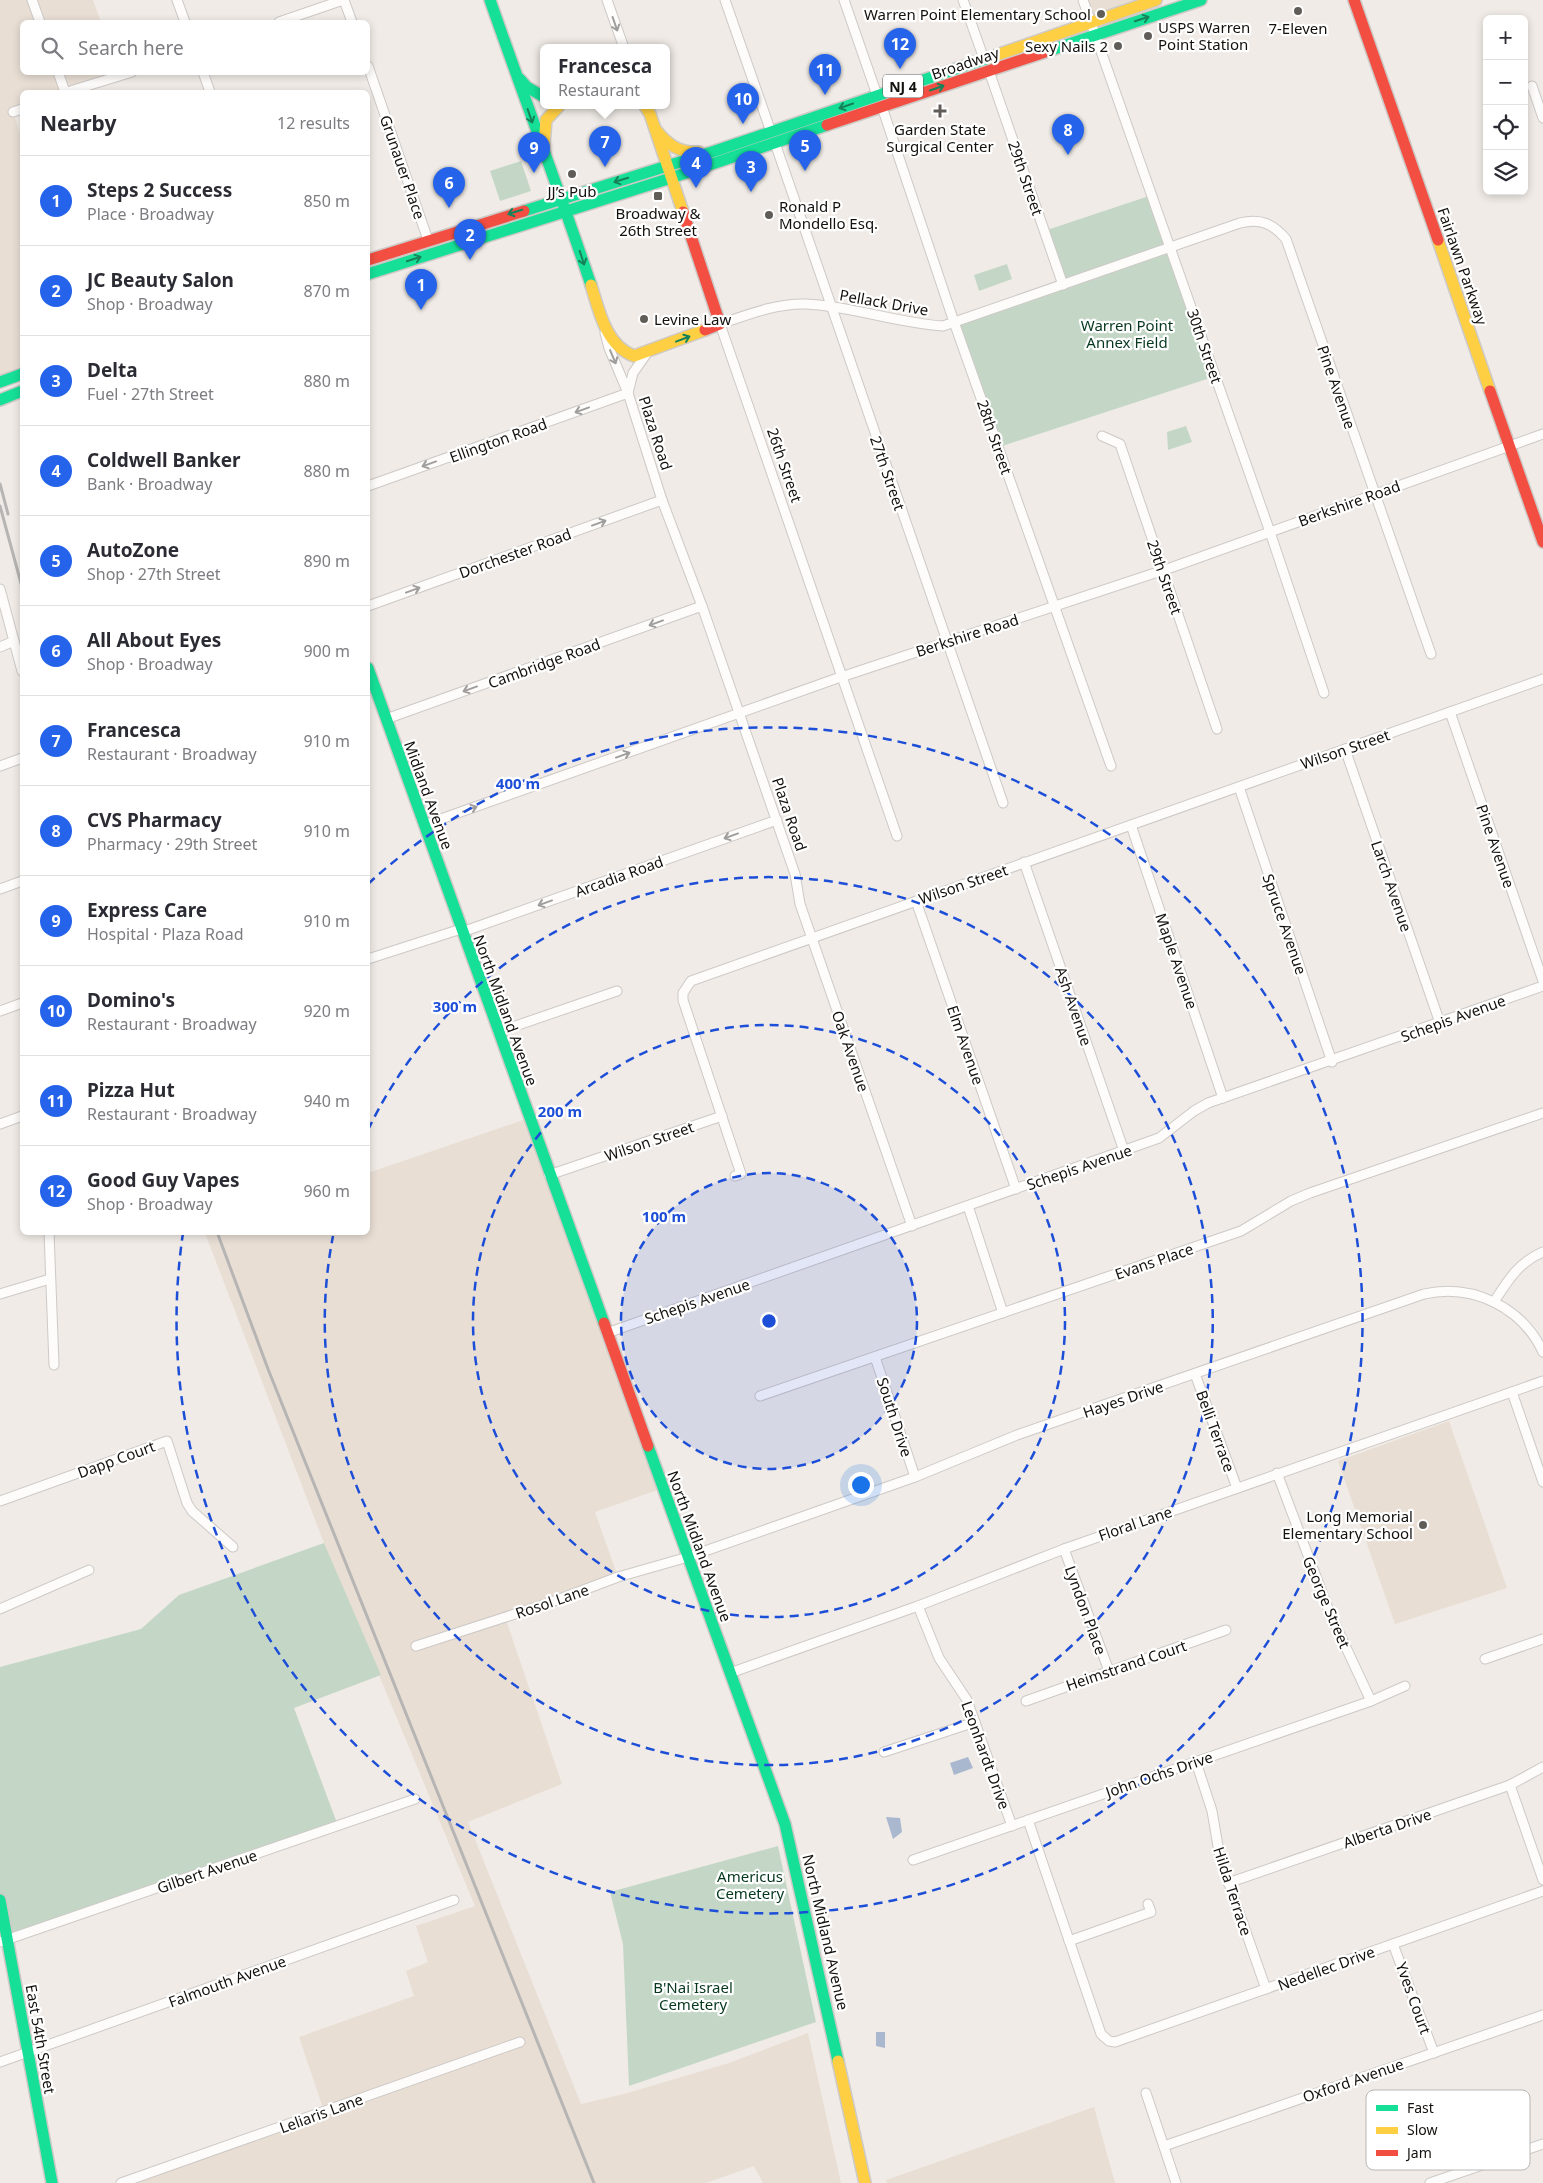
<!DOCTYPE html>
<meta charset="utf-8">
<style>
:root{--surface:#fff;--page:#f7f7f7;--text:#2b2b33;--muted:#7c7c81;--line:#e1e1e2;--accent:#2563eb}
body{margin:0;font-family:"Noto Sans",sans-serif;background:var(--page);color:var(--text)}
.controls{position:absolute;right:15px;top:15px;display:grid;overflow:hidden;border-radius:8px;box-shadow:0 2px 8px #0003}
.controls button{width:45px;height:45px;display:grid;place-items:center;padding:0;border:0;border-bottom:1px solid var(--line);background:var(--surface);color:var(--text);font:25px sans-serif}
.you{position:absolute;left:860px;top:1484px;width:18px;height:18px;margin:-12px;border:4px solid #fff;border-radius:50%;background:#1a73e8;box-shadow:0 0 0 8px #1a73e833}
.badge{display:grid;place-items:center;width:32px;height:32px;border-radius:50%;background:var(--accent);color:#fff;font-size:16px;font-weight:700}
.pin{position:absolute;translate:-50% -41px;filter:drop-shadow(0 1px 2px #0008)}
.pin::after{content:'';position:absolute;top:26px;width:18px;height:15px;background:inherit;clip-path:polygon(0 0,100% 0,50% 100%)}
.popup{position:absolute;left:540px;top:44px;width:130px;height:65px;box-sizing:border-box;display:grid;place-content:center;border-radius:8px;background:var(--surface);filter:drop-shadow(0 1px 4px #0005);font-size:16px;white-space:nowrap;color:var(--muted)}
.popup b{font-size:19px;color:var(--text)}
.popup::after{content:'';position:absolute;left:50%;top:100%;margin-left:-10px;border:10px solid transparent;border-top-color:var(--surface)}
.list{margin:0;padding:0;list-style:none}
h2{display:flex;justify-content:space-between;align-items:center;height:65px;margin:0;padding:0 20px;font-size:21px}
h2 small{font-size:16px;font-weight:400;color:var(--muted)}
.list li{display:grid;grid-template-columns:32px 1fr auto;gap:15px;align-items:center;box-sizing:border-box;height:90px;padding:0 20px;border-top:1px solid var(--line)}
.list b{display:block;font-size:19px;white-space:nowrap}
.list p{margin:0;font-size:16px;white-space:nowrap;color:var(--muted)}
.list em{font-size:16px;font-style:normal;color:var(--muted)}
.icon{flex:none;width:28px;height:28px;fill:none;stroke:currentColor;stroke-width:2;stroke-linecap:round;stroke-linejoin:round}
.map{position:relative;flex:none;width:1543px;height:2183px;overflow:hidden}
.search{position:absolute;background:var(--surface);box-shadow:0 2px 8px #0003;left:20px;top:20px;width:350px;height:55px;display:flex;align-items:center;gap:12px;box-sizing:border-box;padding:0 18px;border-radius:8px;color:var(--muted);font-size:19px}
.panel{position:absolute;background:var(--surface);box-shadow:0 2px 8px #0003;left:20px;top:90px;width:350px;height:1145px;border-radius:8px}
.map>svg:first-child{display:block}
</style>
<div class="map">
<svg width="1543" height="2183" viewBox="0 0 1543 2183">
<rect width="100%" height="100%" fill="#f0ebe6"/>
<g fill="#e8ded4">
<polygon points="0,0 93,0 101,22 22,22 22,72 118,72 67,92 22,92 22,109 13,112 22,139 22,375 0,383"/>
<polygon points="1083,0 1155,0 1091,22"/>
<polygon points="529,1118 663,1488 595,1512 618,1577 505,1617 562,1784 468,1822 581,2104 624,2094 729,2063 808,2033 841,2183 763,2183 754,2166 706,2183 135,2183 133,2176 324,2111 299,2037 414,1996 406,1971 428,1962 416,1926 475,1906 324,1543 205,1233 368,1232 368,1173"/>
<polygon points="1449,1421 1507,1588 1395,1624 1338,1461"/>
<polygon points="1094,2107 1115,2183 887,2183 886,2180"/>
</g>
<g fill="#c4d7c6">
<polygon points="521,161 531,191 500,201 490,171"/>
<polygon points="1152,195 1216,376 999,447 954,322 1062,285 1044,231"/>
<polygon points="1007,264 1012,279 979,291 974,275"/>
<polygon points="1186,426 1192,442 1168,450 1167,432"/>
<polygon points="324,1543 381,1675 294,1708 337,1823 0,1938 0,1667 141,1629 179,1595"/>
<polygon points="778,1846 816,2022 629,2086 623,1944 610,1892"/>
</g>
<g fill="#a9b8ce">
<polygon points="968,1757 973,1768 954,1775 950,1763"/>
<polygon points="886,1817 900,1818 902,1832 893,1839"/>
<polygon points="876,2032 885,2032 885,2048 876,2046"/>
</g>
<g fill="none" stroke-linecap="round" stroke-linejoin="round">
<g stroke="#cdc9c6" stroke-width="11">
<g id="street">
<polyline points="32,0 40,22"/>
<polyline points="177,0 185,22"/>
<polyline points="344,0 352,22"/>
<polyline points="607,0 624,48"/>
<polyline points="725,0 771,132"/>
<polyline points="844,0 877,95"/>
<polyline points="963,0 984,59"/>
<polyline points="1083,0 1270,532 1324,693"/>
<polyline points="279,22 343,0"/>
<polyline points="368,66 428,240"/>
<polyline points="989,71 1063,285"/>
<polyline points="58,72 65,92"/>
<polyline points="203,72 210,92"/>
<polyline points="1532,86 1543,118"/>
<polyline points="67,92 132,72"/>
<polyline points="882,107 954,322 1111,766"/>
<polyline points="13,112 22,109"/>
<polyline points="775,143 1003,803"/>
<polyline points="605,333 609,348 628,393 662,500 702,606 795,874 800,904 912,1226"/>
<polyline points="628,393 633,373 647,353"/>
<polyline points="1102,436 1120,444 1217,729"/>
<polyline points="368,486 628,393"/>
<polyline points="0,589 22,671"/>
<polyline points="368,606 662,500"/>
<polyline points="0,647 14,641"/>
<polyline points="1450,712 1543,981"/>
<polyline points="386,719 702,606"/>
<polyline points="1345,749 1440,1023"/>
<polyline points="0,766 22,758"/>
<polyline points="1239,787 1332,1062"/>
<polyline points="424,825 835,679 1170,568 1543,434"/>
<polyline points="1131,825 1223,1098"/>
<path d="M 897,836 L 720,324 C 747,315 777,303 806,304 C 851,306 897,323 943,326 L 1240,223 C 1261,218 1273,224 1286,239 L 1431,654"/>
<polyline points="1024,862 1124,1151"/>
<polyline points="0,889 22,881"/>
<polyline points="916,901 1016,1189"/>
<polyline points="462,932 777,820"/>
<polyline points="368,959 461,929"/>
<polyline points="0,1011 22,1003"/>
<polyline points="498,1032 617,991"/>
<polyline points="0,1124 22,1116"/>
<polyline points="549,1175 722,1116"/>
<polyline points="735,1176 741,1174 683,1000 683,993 691,981 1543,679"/>
<polyline points="968,1206 1003,1313"/>
<polyline points="49,1232 54,1365"/>
<polyline points="0,1294 50,1279"/>
<path d="M 1494,1302 C 1508,1280 1519,1262 1543,1252"/>
<polyline points="607,1333 1159,1138 1194,1111 1208,1103 1543,986"/>
<polyline points="875,1357 915,1477"/>
<polyline points="1195,1374 1237,1488"/>
<polyline points="1512,1392 1543,1482"/>
<polyline points="760,1396 1241,1231 1291,1201 1310,1193 1543,1113"/>
<polyline points="1277,1473 1329,1611 1371,1701"/>
<polyline points="0,1501 167,1441 187,1503 192,1511 233,1547"/>
<polyline points="1064,1549 1109,1671"/>
<polyline points="918,1606 939,1658 967,1700 1012,1826"/>
<polyline points="0,1609 89,1570"/>
<path d="M 416,1646 L 549,1603 L 618,1577 L 688,1557 L 915,1477 L 1017,1435 L 1424,1294 C 1472,1283 1522,1307 1543,1352"/>
<polyline points="1485,1659 1543,1639"/>
<polyline points="730,1673 918,1606 1064,1549 1543,1381"/>
<polyline points="1026,1701 1226,1630"/>
<polyline points="884,1752 975,1722"/>
<polyline points="1196,1762 1212,1811 1220,1858 1266,1989"/>
<polyline points="1510,1785 1543,1880"/>
<polyline points="1028,1820 1101,2034 1109,2041 1115,2042 1543,1891"/>
<polyline points="913,1860 1371,1701 1405,1686"/>
<polyline points="1228,1883 1510,1785 1543,1767"/>
<polyline points="1069,1941 1151,1912 1148,1904"/>
<polyline points="0,1942 415,1799"/>
<polyline points="1393,1944 1434,2053"/>
<polyline points="0,2062 454,1900"/>
<polyline points="1146,2093 1176,2183"/>
<polyline points="1164,2146 1543,2015"/>
<polyline points="121,2183 520,2042"/>
<polyline points="1430,2183 1543,2144"/>
</g>
</g>
<g stroke="#cdc9c6" stroke-width="14">
<g id="fast">
<path d="M 490,0 C 523,95 559,189 591,285"/>
<polyline points="1051,50 1201,0"/>
<polyline points="520,79 527,87 544,97"/>
<polyline points="524,211 715,151 988,58"/>
<polyline points="368,274 671,178 827,125"/>
<polyline points="0,382 22,374"/>
<polyline points="0,400 22,391"/>
<polyline points="368,668 604,1323"/>
<polyline points="648,1446 785,1824 838,2061"/>
<polyline points="0,1900 52,2183"/>
</g>
</g>
<g stroke="#cdc9c6" stroke-width="14">
<g id="slow">
<polyline points="988,58 1156,0"/>
<polyline points="645,106 650,114 683,212"/>
<path d="M 656,130 C 668,145 679,153 699,152"/>
<polyline points="544,145 546,120 559,106"/>
<polyline points="1438,240 1490,391"/>
<path d="M 591,285 C 599,311 606,346 634,356 L 705,330"/>
<polyline points="838,2061 865,2183"/>
</g>
</g>
<g stroke="#cdc9c6" stroke-width="14">
<g id="jam">
<polyline points="1354,0 1438,240"/>
<polyline points="827,125 1051,50"/>
<polyline points="683,212 720,324 705,330"/>
<polyline points="368,260 524,211"/>
<polyline points="1490,391 1543,542"/>
<polyline points="604,1323 648,1446"/>
</g>
</g>
<use href="#street" stroke="#fdfcfb" stroke-width="9"/>
<use href="#fast" stroke="#16e098" stroke-width="11"/>
<use href="#slow" stroke="#ffcf43" stroke-width="11"/>
<use href="#jam" stroke="#f24e42" stroke-width="11"/>
<g stroke="#b6b5b4" stroke-width="3">
<polyline points="0,484 8,514"/>
<polyline points="0,506 22,587"/>
<polyline points="217,1232 268,1369 594,2183"/>
</g>
</g>
<defs><path id="oneway-shaft" d="M-6 0H5M1.5-3L5.5 0L1.5 3" fill="none" stroke-width="1.6" stroke-linecap="round" stroke-linejoin="round" transform="scale(1.25)"/></defs>
<g stroke="#158259">
<use href="#oneway-shaft" transform="translate(1142 19) rotate(-18)"/>
<use href="#oneway-shaft" transform="translate(937 88) rotate(-19)"/>
<use href="#oneway-shaft" transform="translate(846 106) rotate(161)"/>
<use href="#oneway-shaft" transform="translate(530 116) rotate(71)"/>
<use href="#oneway-shaft" transform="translate(621 180) rotate(163)"/>
<use href="#oneway-shaft" transform="translate(515 212) rotate(163)"/>
<use href="#oneway-shaft" transform="translate(582 258) rotate(72)"/>
<use href="#oneway-shaft" transform="translate(414 259) rotate(-18)"/>
<use href="#oneway-shaft" transform="translate(683 339) rotate(-21)"/>
</g>
<g stroke="#9f9e9c">
<use href="#oneway-shaft" transform="translate(615 24) rotate(71)"/>
<use href="#oneway-shaft" transform="translate(613 357) rotate(67)"/>
<use href="#oneway-shaft" transform="translate(582 410) rotate(160)"/>
<use href="#oneway-shaft" transform="translate(429 464) rotate(160)"/>
<use href="#oneway-shaft" transform="translate(599 523) rotate(-20)"/>
<use href="#oneway-shaft" transform="translate(413 590) rotate(-20)"/>
<use href="#oneway-shaft" transform="translate(656 623) rotate(160)"/>
<use href="#oneway-shaft" transform="translate(470 689) rotate(160)"/>
<use href="#oneway-shaft" transform="translate(623 755) rotate(-20)"/>
<use href="#oneway-shaft" transform="translate(470 809) rotate(-20)"/>
<use href="#oneway-shaft" transform="translate(731 836) rotate(160)"/>
<use href="#oneway-shaft" transform="translate(545 903) rotate(160)"/>
</g>
<circle cx="769" cy="1321" r="148" fill="#1d4ed8" fill-opacity=".12"/>
<g fill="none" stroke="#1d4ed8" stroke-width="2.5" stroke-dasharray="9 6">
<circle cx="769" cy="1321" r="148"/>
<circle cx="769" cy="1321" r="296"/>
<path d="M368 1130A444 444 0 1 1 333 1236"/>
<path d="M368 884A593 593 0 1 1 183 1233"/>
</g>
<g fill="#605d59" stroke="#fff" stroke-width="2">
<circle cx="1298" cy="11" r="5"/>
<circle cx="1101" cy="14" r="5"/>
<circle cx="1148" cy="36" r="5"/>
<circle cx="1118" cy="46" r="5"/>
<path d="M937.5 103.5h5v5h5v5h-5v5h-5v-5h-5v-5h5z"/>
<circle cx="572" cy="174" r="5"/>
<rect x="653" y="191" width="10" height="10" rx="2.5"/>
<circle cx="769" cy="215" r="5"/>
<circle cx="644" cy="319" r="5"/>
<circle cx="1423" cy="1525" r="5"/>
</g>
<g text-anchor="middle" dominant-baseline="central" stroke-width="4.5" stroke-linejoin="round" paint-order="stroke">
<rect fill="#fff" stroke="#5a5856" stroke-width="1" x="883" y="74.5" width="40" height="23" rx="4"/>
<g font-size="14" font-weight="bold" fill="#13100d">
<text x="903" y="86">NJ 4</text>
</g>
<g font-size="15" fill="#13100d" stroke="#fff">
<text x="1091" y="14" text-anchor="end">Warren Point Elementary School</text>
<text x="1158" y="27" text-anchor="start">USPS Warren<tspan x="1158" dy="17">Point Station</tspan></text>
<text x="1298" y="28">7-Eleven</text>
<text x="1108" y="46" text-anchor="end">Sexy Nails 2</text>
<text x="940" y="129">Garden State<tspan x="940" dy="17">Surgical Center</tspan></text>
<text x="572" y="191">JJ’s Pub</text>
<text x="779" y="206" text-anchor="start">Ronald P<tspan x="779" dy="17">Mondello Esq.</tspan></text>
<text x="658" y="213">Broadway &amp;<tspan x="658" dy="17">26th Street</tspan></text>
<text x="654" y="319" text-anchor="start">Levine Law</text>
<text x="1413" y="1516" text-anchor="end">Long Memorial<tspan x="1413" dy="17">Elementary School</tspan></text>
</g>
<g font-size="15" fill="#13100d" stroke="#fff">
<text transform="translate(965 63) rotate(-19)">Broadway</text>
<text transform="translate(403 167) rotate(71)">Grunauer Place</text>
<text transform="translate(1026 178) rotate(71)">29th Street</text>
<text transform="translate(1463 266) rotate(71)">Fairlawn Parkway</text>
<text transform="translate(884 302) rotate(10)">Pellack Drive</text>
<text transform="translate(1205 346) rotate(71)">30th Street</text>
<text transform="translate(1337 387) rotate(71)">Pine Avenue</text>
<text transform="translate(656 433) rotate(72)">Plaza Road</text>
<text transform="translate(995 437) rotate(71)">28th Street</text>
<text transform="translate(498 440) rotate(-20)">Ellington Road</text>
<text transform="translate(785 465) rotate(71)">26th Street</text>
<text transform="translate(888 473) rotate(71)">27th Street</text>
<text transform="translate(1349 503) rotate(-20)">Berkshire Road</text>
<text transform="translate(515 553) rotate(-20)">Dorchester Road</text>
<text transform="translate(1165 577) rotate(71)">29th Street</text>
<text transform="translate(967 635) rotate(-18)">Berkshire Road</text>
<text transform="translate(544 663) rotate(-20)">Cambridge Road</text>
<text transform="translate(1345 749) rotate(-19)">Wilson Street</text>
<text transform="translate(429 795) rotate(70)">Midland Avenue</text>
<text transform="translate(790 814) rotate(71)">Plaza Road</text>
<text transform="translate(1496 846) rotate(71)">Pine Avenue</text>
<text transform="translate(619 876) rotate(-20)">Arcadia Road</text>
<text transform="translate(963 884) rotate(-19)">Wilson Street</text>
<text transform="translate(1392 886) rotate(71)">Larch Avenue</text>
<text transform="translate(1285 924) rotate(71)">Spruce Avenue</text>
<text transform="translate(1177 961) rotate(71)">Maple Avenue</text>
<text transform="translate(1074 1006) rotate(71)">Ash Avenue</text>
<text transform="translate(506 1010) rotate(70)">North Midland Avenue</text>
<text transform="translate(1453 1018) rotate(-20)">Schepis Avenue</text>
<text transform="translate(966 1045) rotate(71)">Elm Avenue</text>
<text transform="translate(851 1051) rotate(71)">Oak Avenue</text>
<text transform="translate(649 1141) rotate(-19)">Wilson Street</text>
<text transform="translate(1079 1167) rotate(-19)">Schepis Avenue</text>
<text transform="translate(1154 1261) rotate(-19)">Evans Place</text>
<text transform="translate(697 1301) rotate(-19)">Schepis Avenue</text>
<text transform="translate(1123 1399) rotate(-19)">Hayes Drive</text>
<text transform="translate(895 1417) rotate(72)">South Drive</text>
<text transform="translate(1216 1431) rotate(70)">Belli Terrace</text>
<text transform="translate(116 1459) rotate(-20)">Dapp Court</text>
<text transform="translate(1135 1523) rotate(-19)">Floral Lane</text>
<text transform="translate(700 1546) rotate(70)">North Midland Avenue</text>
<text transform="translate(552 1601) rotate(-19)">Rosol Lane</text>
<text transform="translate(1327 1602) rotate(67)">George Street</text>
<text transform="translate(1086 1610) rotate(70)">Lyndon Place</text>
<text transform="translate(1126 1665) rotate(-19)">Heimstrand Court</text>
<text transform="translate(986 1755) rotate(70)">Leonhardt Drive</text>
<text transform="translate(1159 1774) rotate(-19)">John Ochs Drive</text>
<text transform="translate(1387 1828) rotate(-19)">Alberta Drive</text>
<text transform="translate(207 1871) rotate(-19)">Gilbert Avenue</text>
<text transform="translate(1233 1891) rotate(72)">Hilda Terrace</text>
<text transform="translate(826 1932) rotate(77)">North Midland Avenue</text>
<text transform="translate(1326 1968) rotate(-20)">Nedellec Drive</text>
<text transform="translate(227 1981) rotate(-20)">Falmouth Avenue</text>
<text transform="translate(1414 1998) rotate(70)">Yves Court</text>
<text transform="translate(41 2039) rotate(80)">East 54th Street</text>
<text transform="translate(1353 2080) rotate(-19)">Oxford Avenue</text>
<text transform="translate(321 2113) rotate(-20)">Leliaris Lane</text>
</g>
<g font-size="15" fill="#06371d" stroke="#fff">
<text x="1127" y="325">Warren Point<tspan x="1127" dy="17">Annex Field</tspan></text>
<text x="750" y="1876">Americus<tspan x="750" dy="17">Cemetery</tspan></text>
<text x="693" y="1987">B'Nai Israel<tspan x="693" dy="17">Cemetery</tspan></text>
</g>
</g>
<rect x="1366" y="2090" width="164" height="80" rx="8" fill="#fff" stroke="#b8b7b6" stroke-width="1"/>
<rect x="1376" y="2105" width="22" height="6" fill="#16e098"/>
<rect x="1376" y="2127" width="22" height="7" fill="#ffcf43"/>
<rect x="1376" y="2150" width="22" height="6" fill="#f24e42"/>
<g font-size="14" fill="#13100d">
<text x="1407" y="2113">Fast</text>
<text x="1407" y="2135">Slow</text>
<text x="1407" y="2158">Jam</text>
</g>
<circle cx="769" cy="1321" r="8" fill="#1d4ed8" stroke="#fff" stroke-width="2.5"/>
<g font-size="15" text-anchor="middle" font-weight="bold" fill="#1d4ed8" stroke="#fff" stroke-width="4.5" stroke-linejoin="round" paint-order="stroke">
<text x="518" y="789">400 m</text>
<text x="455" y="1012">300 m</text>
<text x="560" y="1117">200 m</text>
<text x="664" y="1222">100 m</text>
</g>
</svg>
<div class="controls">
<button>+</button>
<button>−</button>
<button><svg class="icon" aria-label="locate" viewBox="0 0 24 24"><circle cx="12" cy="12" r="6"/><path d="M12 2v4M12 18v4M2 12h4M18 12h4"/></svg></button>
<button><svg class="icon" aria-label="layers" viewBox="0 0 24 24"><path d="M12 4l9 5-9 5-9-5zM3 14l9 5 9-5"/></svg></button>
</div>
<div class="you"></div>
<div class="pin badge" style="left:421px;top:310px">1</div>
<div class="pin badge" style="left:470px;top:260px">2</div>
<div class="pin badge" style="left:751px;top:192px">3</div>
<div class="pin badge" style="left:696px;top:188px">4</div>
<div class="pin badge" style="left:805px;top:171px">5</div>
<div class="pin badge" style="left:449px;top:208px">6</div>
<div class="pin badge" style="left:605px;top:167px">7</div>
<div class="popup"><b>Francesca</b>Restaurant</div>
<div class="pin badge" style="left:1068px;top:155px">8</div>
<div class="pin badge" style="left:534px;top:173px">9</div>
<div class="pin badge" style="left:743px;top:124px">10</div>
<div class="pin badge" style="left:825px;top:95px">11</div>
<div class="pin badge" style="left:900px;top:69px">12</div>
<div class="search"><svg class="icon" aria-label="search" viewBox="0 0 24 24"><circle cx="10" cy="10" r="6"/><path d="M15 15l6 6"/></svg>Search here</div>
<section class="panel">
<h2>Nearby<small>12 results</small></h2>
<ul class="list">
<li><span class="badge">1</span><div><b>Steps 2 Success</b><p>Place · Broadway</p></div><em>850 m</em></li>
<li><span class="badge">2</span><div><b>JC Beauty Salon</b><p>Shop · Broadway</p></div><em>870 m</em></li>
<li><span class="badge">3</span><div><b>Delta</b><p>Fuel · 27th Street</p></div><em>880 m</em></li>
<li><span class="badge">4</span><div><b>Coldwell Banker</b><p>Bank · Broadway</p></div><em>880 m</em></li>
<li><span class="badge">5</span><div><b>AutoZone</b><p>Shop · 27th Street</p></div><em>890 m</em></li>
<li><span class="badge">6</span><div><b>All About Eyes</b><p>Shop · Broadway</p></div><em>900 m</em></li>
<li><span class="badge">7</span><div><b>Francesca</b><p>Restaurant · Broadway</p></div><em>910 m</em></li>
<li><span class="badge">8</span><div><b>CVS Pharmacy</b><p>Pharmacy · 29th Street</p></div><em>910 m</em></li>
<li><span class="badge">9</span><div><b>Express Care</b><p>Hospital · Plaza Road</p></div><em>910 m</em></li>
<li><span class="badge">10</span><div><b>Domino's</b><p>Restaurant · Broadway</p></div><em>920 m</em></li>
<li><span class="badge">11</span><div><b>Pizza Hut</b><p>Restaurant · Broadway</p></div><em>940 m</em></li>
<li><span class="badge">12</span><div><b>Good Guy Vapes</b><p>Shop · Broadway</p></div><em>960 m</em></li>
</ul>
</section>
</div>
